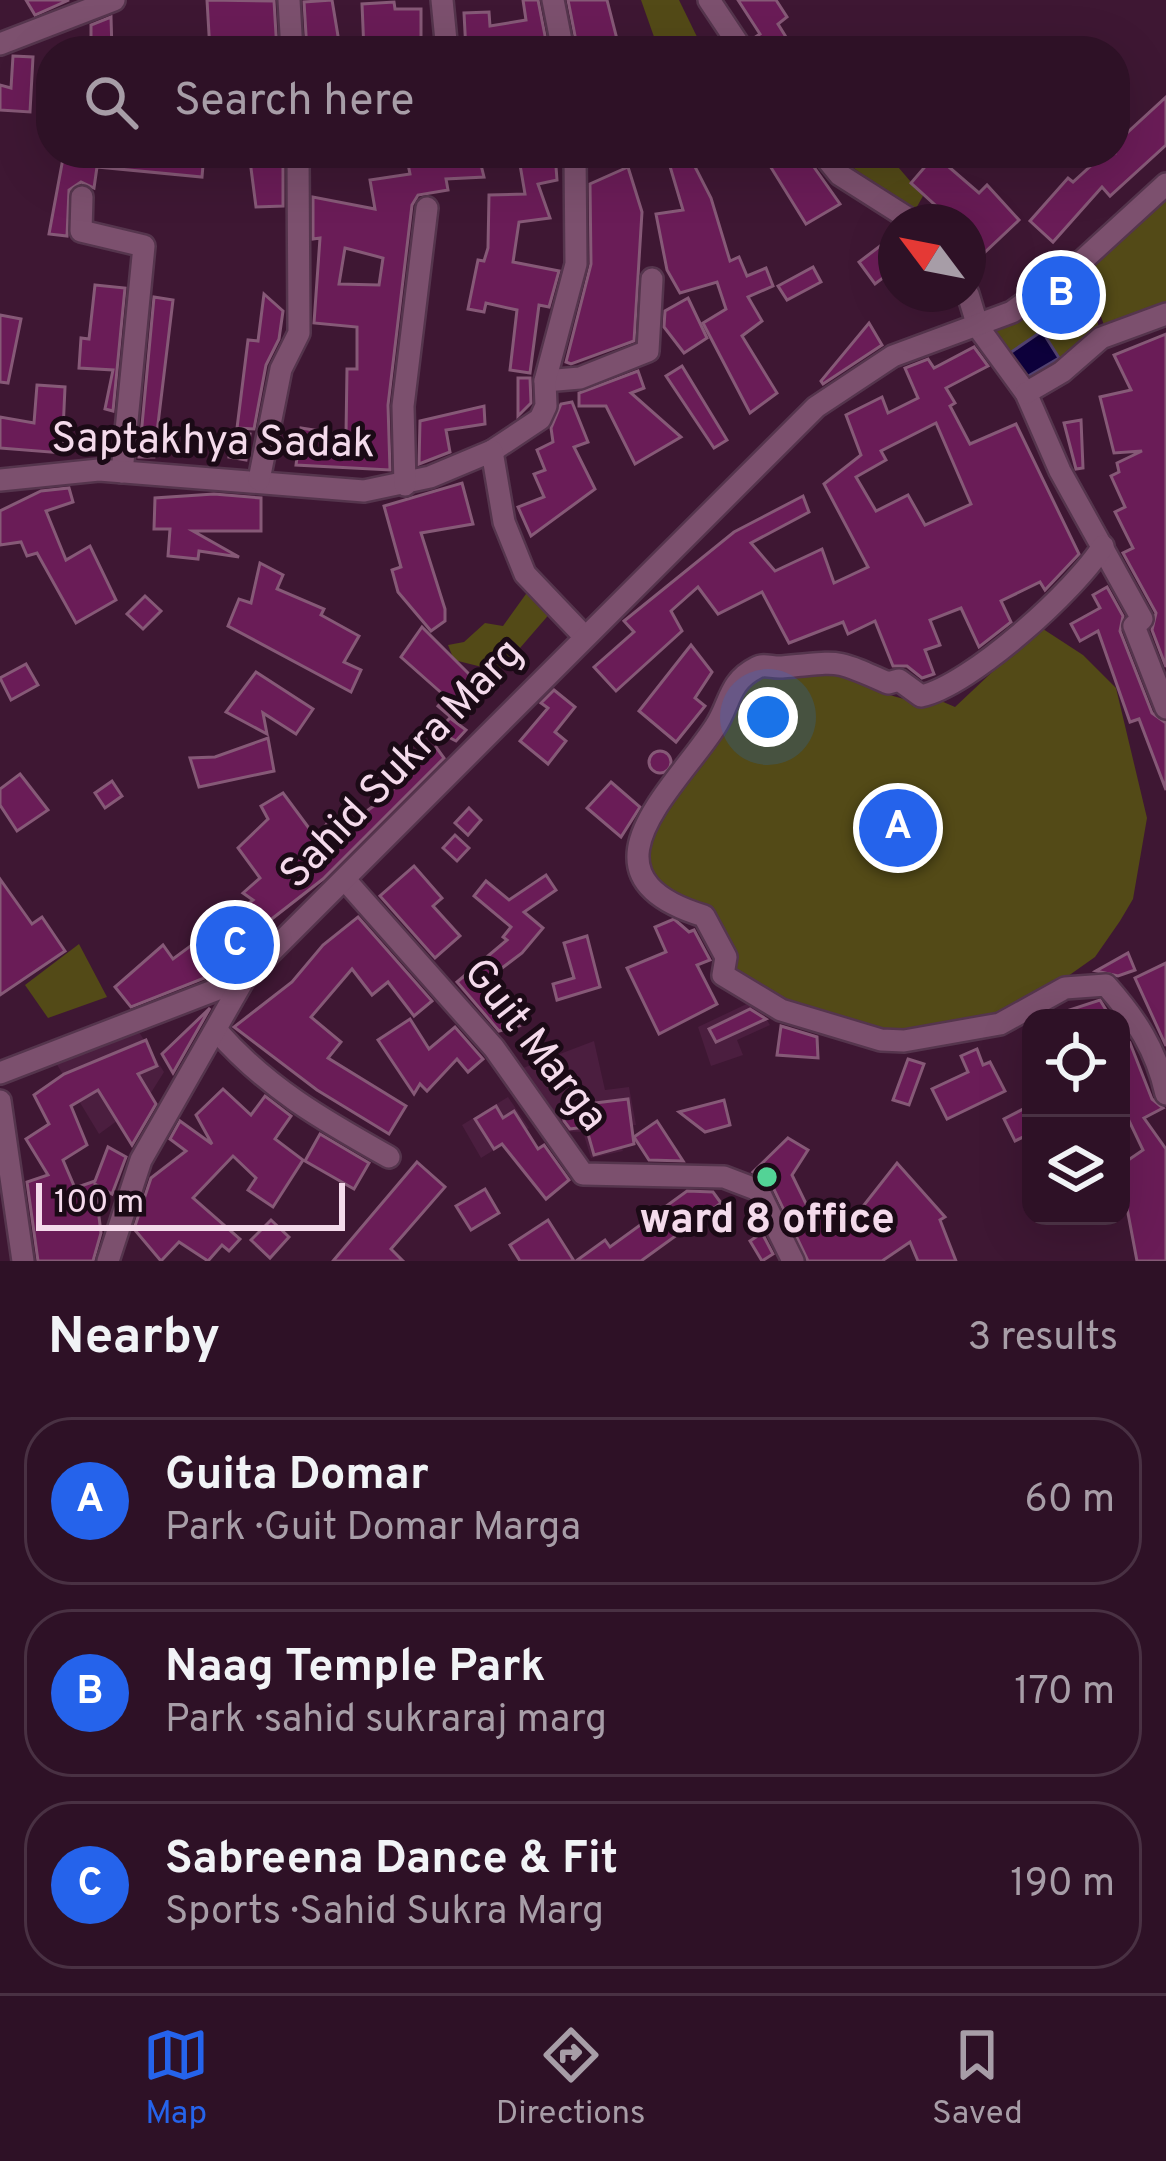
<!DOCTYPE html>
<meta charset="utf-8">
<style>
:root{--surface:#2e1126;--page:#361a2e;--text:#f1f3f6;--muted:#a79da7;--line:#493143;--accent:#2563eb}
body{margin:0;font-family:Overpass,sans-serif;background:var(--page);color:var(--text)}
.controls{position:absolute;right:36px;bottom:36px;display:grid;overflow:hidden;border-radius:24px;box-shadow:0 12px 48px #0002}
.controls button{width:108px;height:108px;display:grid;place-items:center;padding:0;border:0;border-bottom:3px solid var(--line);background:var(--surface);color:var(--text);font:60px sans-serif}
.compass{position:absolute;left:878px;top:204px;width:108px;height:108px;border-radius:50%;background:var(--surface);box-shadow:0 12px 48px #0002;rotate:302deg}
.scale{position:absolute;left:36px;bottom:30px;width:309px;box-sizing:border-box;padding-left:12px;border:6px solid #f4daeb;border-top:0;font-size:33px;line-height:42px;white-space:nowrap;color:#f4daeb;-webkit-text-stroke:9px #1b0a16;paint-order:stroke}
.you{position:absolute;left:768px;top:717px;width:42px;height:42px;margin:-30px;border:9px solid #fff;border-radius:50%;background:#1a73e8;box-shadow:0 0 0 18px #1a73e833}
.badge{display:grid;place-items:center;width:78px;height:78px;border-radius:50%;background:var(--accent);color:#fff;font-size:39px;font-weight:700}
.pin{position:absolute;translate:-50% -50%;border:6px solid #fff;box-shadow:0 3px 12px #0006}
.list{margin:0;padding:0;list-style:none}
h2{display:flex;justify-content:space-between;align-items:center;height:156px;margin:0;padding:0 48px;font-size:51px}
h2 small{font-size:39px;font-weight:400;color:var(--muted)}
.list li{display:grid;grid-template-columns:78px 1fr auto;gap:36px;align-items:center;box-sizing:border-box;height:168px;margin:0 24px 24px;padding:0 24px;border:3px solid var(--line);border-radius:48px}
.list b{display:block;font-size:45px;white-space:nowrap}
.list p{margin:0;font-size:39px;white-space:nowrap;color:var(--muted)}
.list em{font-size:39px;font-style:normal;color:var(--muted)}
.icon{flex:none;width:66px;height:66px;fill:none;stroke:currentColor;stroke-width:2;stroke-linecap:round;stroke-linejoin:round}
.map{position:relative;flex:none;width:1166px;height:1261px;overflow:hidden}
.search{position:absolute;background:var(--surface);box-shadow:0 12px 48px #0002;left:36px;right:36px;top:36px;height:132px;display:flex;align-items:center;gap:30px;box-sizing:border-box;padding:0 42px;border-radius:48px;color:var(--muted);font-size:45px}
.sheet{height:732px;background:var(--surface)}
nav{display:flex;justify-content:space-around;align-items:center;box-sizing:border-box;height:168px;border-top:3px solid var(--line);background:var(--surface);font-size:33px;color:var(--muted)}
nav a{display:grid;justify-items:center;gap:6px}
nav .on{color:var(--accent)}
.map>svg:first-child{display:block}
</style>
<div class="map">
<svg width="1166" height="1261" viewBox="0 0 1166 1261">
<rect width="100%" height="100%" fill="#3e1733"/>
<g fill="#4b1e3f">
<polygon points="755,1000 770,1025 737,1040 743,1055 711,1066 698,1027"/>
<polygon points="134,1024 164,1072 147,1099 99,1134 53,1058"/>
<polygon points="594,1041 605,1090 629,1087 636,1125 613,1128 623,1151 591,1158 583,1132 559,1131 523,1068"/>
<polygon points="508,1097 529,1128 481,1158 462,1125"/>
</g>
<g fill="#534a17">
<polygon points="641,0 679,0 701,45 688,51 659,51"/>
<polygon points="833,153 886,153 923,196 914,212"/>
<polygon points="1166,182 1166,304 1105,328 1089,282 1101,338 1028,392 981,330"/>
<polygon points="531,587 552,611 520,648 513,641 517,649 498,671 454,660 448,645 464,642 485,623 503,626"/>
<path d="M 1040,627 L 1083,655 L 1116,688 L 1147,818 L 1133,899 L 1120,921 L 1095,957 L 1020,1010 L 896,1037 L 787,1007 L 740,981 L 719,941 L 656,888 L 644,838 L 760,669 C 779,669 799,667 818,669 C 852,675 905,711 934,698 L 955,707 Z"/>
<polygon points="79,944 107,997 48,1018 25,985"/>
</g>
<polygon fill="#0d003b" stroke="#524170" stroke-width="3" points="1042,331 1059,358 1025,378 1010,353"/>
<g fill="#6a1c57" stroke="#865977" stroke-width="3" fill-rule="evenodd">
<polygon points="26,0 69,0 35,15"/>
<polygon points="207,0 274,1 277,51 210,51"/>
<polygon points="332,0 340,48 307,51 304,2"/>
<polygon points="523,0 538,0 548,51 466,51 464,13 489,12 490,26 526,20"/>
<polygon points="568,0 607,0 620,51 578,51"/>
<polygon points="738,0 776,0 787,17 778,24 786,37 763,51 754,38 760,34"/>
<polygon points="394,2 395,9 421,9 421,46 364,51 362,4"/>
<polygon points="111,17 112,51 91,51 91,25"/>
<polygon points="13,56 33,57 30,112 0,110 0,85 11,88"/>
<polygon points="1166,97 1166,145 1110,196 1102,187 1053,242 1030,221 1068,178 1073,182 1105,153 1115,153 1115,144"/>
<polygon points="64,153 204,153 202,177 97,167 94,188 81,182 69,190 67,236 49,234"/>
<polygon points="249,153 283,153 283,206 256,207"/>
<path d="M 439,153 L 478,153 L 484,177 L 446,179 L 448,190 L 418,195 L 412,205 L 388,405 L 390,470 L 296,465 L 301,428 L 346,435 L 347,369 L 357,369 L 357,327 L 314,323 L 320,238 L 313,239 L 313,197 L 375,209 L 370,180 L 410,174 L 407,159 ZM 345,248 L 383,258 L 379,285 L 339,284 Z"/>
<polygon points="518,153 555,153 557,180 538,184 550,218 519,222 513,262 559,271 549,307 539,305 530,373 510,370 517,310 486,303 484,312 468,309 478,260 484,261 488,248 489,195 525,194"/>
<polygon points="666,153 688,153 711,198 730,261 739,257 747,276 766,268 773,286 748,297 762,321 742,336 777,393 750,413 703,323 726,309 717,282 680,293 667,270 656,214 683,210"/>
<polygon points="762,153 804,153 840,204 806,224"/>
<polygon points="935,155 979,193 987,185 1019,220 983,254 968,237 968,222 954,222 911,183"/>
<polygon points="628,167 642,212 634,341 571,364 566,362 591,264 590,184"/>
<polygon points="884,243 896,258 896,268 875,284 859,262"/>
<polygon points="813,267 821,282 787,300 778,286"/>
<polygon points="95,285 125,288 113,411 105,409 113,370 79,368 81,338 89,339"/>
<polygon points="264,294 283,311 279,339 266,365 254,429 237,428 248,340 258,341"/>
<polygon points="154,297 173,300 154,457 139,457"/>
<polygon points="688,298 707,338 684,353 664,327 665,311"/>
<polygon points="0,315 21,319 8,383 0,382"/>
<polygon points="869,323 882,345 823,384 821,381"/>
<polygon points="1166,334 1166,667 1152,630 1156,613 1123,553 1133,548 1115,512 1125,507 1111,476 1119,472 1117,463 1142,451 1114,453 1100,397 1131,390 1114,355"/>
<path d="M 974,347 L 988,366 L 946,388 L 955,403 L 950,406 L 970,444 L 1016,424 L 1079,554 L 1045,590 L 1040,582 L 1001,601 L 1011,622 L 979,647 L 961,608 L 930,620 L 940,645 L 925,650 L 934,674 L 922,678 L 907,666 L 893,666 L 875,621 L 848,634 L 843,622 L 789,643 L 762,592 L 718,614 L 698,587 L 671,611 L 682,631 L 616,691 L 594,667 L 634,632 L 624,621 L 734,532 L 803,496 L 809,512 L 751,543 L 775,571 L 822,549 L 834,583 L 868,567 L 824,484 L 861,455 L 846,415 L 882,397 L 888,413 L 918,398 L 905,368 L 928,359 L 934,368 ZM 936,423 L 971,504 L 925,525 L 908,495 L 876,511 L 856,477 L 886,460 L 881,451 Z"/>
<polygon points="682,366 727,440 714,448 666,376"/>
<polygon points="638,371 644,388 631,393 681,437 635,464 606,406 579,406 579,393"/>
<polygon points="518,378 530,378 531,403 518,416"/>
<polygon points="37,385 65,387 62,453 0,448 0,417 34,423"/>
<polygon points="572,402 588,442 574,447 595,489 531,536 518,507 544,497 534,474 545,470 537,450 553,442 551,428 561,404"/>
<polygon points="484,406 485,424 446,430 450,452 419,464 420,421"/>
<polygon points="1081,420 1083,468 1076,469 1064,423"/>
<polygon points="233,431 250,434 246,460 229,457"/>
<polygon points="462,483 473,524 421,533 445,609 445,621 431,631 398,592 392,570 401,567 384,506"/>
<polygon points="69,488 73,502 46,511 66,560 90,546 116,600 76,623 37,553 27,556 21,542 0,545 0,511 41,491"/>
<polygon points="214,494 261,498 261,531 193,531 239,557 199,551 198,559 168,556 170,529 154,529 155,498"/>
<polygon points="260,563 283,575 277,589 324,609 321,615 359,636 344,662 361,670 351,692 228,626 239,599 251,603"/>
<polygon points="1107,587 1123,616 1120,631 1152,713 1166,723 1166,790 1139,719 1130,722 1098,631 1080,641 1071,624 1100,608 1093,595"/>
<polygon points="145,596 161,611 143,629 127,614"/>
<polygon points="422,627 483,688 454,720 438,706 446,697 401,657"/>
<polygon points="691,645 712,672 695,698 705,706 676,742 639,711"/>
<polygon points="26,664 38,685 11,700 0,678"/>
<polygon points="256,672 313,709 296,734 263,713 267,734 226,712"/>
<polygon points="554,690 575,707 555,732 566,741 548,764 520,741 548,708 541,703"/>
<polygon points="450,718 466,730 456,741 437,731"/>
<polygon points="268,738 274,771 199,787 190,758 215,757"/>
<polygon points="436,747 444,758 323,879 228,953 207,977 131,1007 115,987 163,945 173,959 253,900 243,893 260,878 238,848 268,819 261,806 283,793 317,839 326,825 333,836 383,799"/>
<circle cx="660" cy="762" r="11"/>
<polygon points="20,774 48,810 17,831 0,805 0,789"/>
<polygon points="112,781 122,796 105,808 95,793"/>
<polygon points="611,782 640,807 621,837 587,808"/>
<polygon points="469,808 481,820 468,835 455,823"/>
<polygon points="455,835 469,848 457,861 443,848"/>
<polygon points="414,866 442,898 433,906 460,936 435,958 380,896"/>
<polygon points="546,875 556,890 524,912 543,928 522,953 482,983 519,1026 499,1031 457,982 507,940 503,937 511,927 474,896 486,881 509,900"/>
<polygon points="0,879 32,924 42,917 65,951 0,995"/>
<polygon points="358,917 432,1001 414,1016 388,982 372,995 352,969 311,1017 341,1042 328,1058 406,1106 389,1134 317,1090 234,1027 292,982 323,945"/>
<polygon points="674,919 689,932 694,930 710,960 697,965 717,1004 659,1034 627,968 666,952 655,927"/>
<polygon points="587,936 600,987 557,1000 553,984 574,978 564,943"/>
<polygon points="1128,953 1135,970 1118,976 1096,971"/>
<polygon points="1166,963 1166,1046 1135,978"/>
<polygon points="1100,1000 1111,1018 1054,1018 1054,1015"/>
<polygon points="210,1008 173,1073 162,1054"/>
<polygon points="750,1009 766,1019 716,1042 709,1029"/>
<polygon points="410,1019 429,1049 455,1027 483,1059 468,1072 457,1059 427,1091 420,1084 414,1094 378,1040"/>
<polygon points="781,1026 817,1037 818,1058 777,1055"/>
<polygon points="146,1040 157,1066 138,1074 156,1104 132,1145 98,1090 71,1106 87,1145 63,1160 75,1188 95,1181 108,1147 126,1157 112,1194 95,1184 101,1233 93,1261 38,1261 27,1182 48,1175 26,1139 49,1124 34,1095 64,1074"/>
<polygon points="1130,1043 1152,1099 1163,1108 1144,1118 1166,1149 1166,1261 1137,1261 1127,1208 1121,1212 1121,1165 1143,1150 1121,1104 1121,1047"/>
<polygon points="977,1049 983,1065 990,1062 1005,1091 947,1119 932,1089 968,1072 961,1056"/>
<polygon points="908,1059 924,1064 909,1105 893,1100"/>
<polygon points="223,1089 251,1115 265,1096 291,1116 275,1139 303,1160 273,1207 248,1190 256,1178 233,1156 193,1198 240,1239 229,1251 222,1245 208,1261 179,1242 161,1261 134,1229 151,1178 186,1151 170,1139 180,1121 212,1144 196,1115"/>
<polygon points="628,1099 634,1144 594,1155 586,1127 570,1129 564,1121 562,1107"/>
<polygon points="724,1100 730,1125 705,1132 679,1112"/>
<polygon points="1031,1105 1031,1133 1015,1141 1004,1119"/>
<polygon points="496,1106 503,1118 514,1111 538,1149 544,1145 569,1180 546,1199 502,1144 494,1149 475,1119"/>
<polygon points="657,1121 683,1161 649,1160 634,1137"/>
<polygon points="320,1134 369,1163 354,1189 305,1161"/>
<polygon points="788,1138 808,1150 792,1175 811,1214 832,1203 846,1228 897,1163 945,1217 940,1220 956,1261 918,1261 910,1242 882,1261 808,1261 771,1183 753,1172"/>
<polygon points="417,1162 445,1187 391,1249 403,1261 333,1261"/>
<polygon points="485,1189 499,1213 471,1230 456,1206"/>
<polygon points="687,1191 713,1192 721,1203 641,1261 576,1261 605,1240 610,1247"/>
<polygon points="271,1220 289,1237 270,1258 251,1240"/>
<polygon points="548,1220 574,1261 520,1261 510,1245"/>
<polygon points="762,1233 773,1254 762,1261 750,1241"/>
</g>
<g fill="none" stroke-linecap="round" stroke-linejoin="round">
<g stroke="#55354d" stroke-width="26">
<g id="street">
<polyline points="289,0 292,51"/>
<polyline points="442,0 447,51"/>
<polyline points="553,0 563,51"/>
<polyline points="709,0 743,51"/>
<polyline points="0,44 114,0"/>
<polyline points="822,153 840,175 914,222"/>
<polyline points="82,197 81,231 144,246 122,472"/>
<polyline points="968,294 978,327 1026,393 1060,471 1142,619 1134,626 1166,708"/>
<polyline points="545,381 580,378 648,351 652,279"/>
<polyline points="1026,393 1062,372 1101,338 1166,314"/>
<polyline points="492,451 540,419 546,406 545,381 576,264 575,153"/>
<polyline points="0,480 99,470 364,491 430,477 492,451 504,522 525,574 584,636"/>
<polyline points="259,480 281,369 299,333 298,153"/>
<polyline points="405,485 403,406 427,208"/>
<path d="M 1103,546 C 1077,589 970,686 921,696 L 899,680 L 888,683 C 832,658 842,662 782,667 C 772,668 764,663 756,668 C 728,682 730,705 715,727 C 673,791 571,876 704,916 L 726,957 L 723,975 L 781,1010 L 881,1040 L 904,1041 L 1000,1024 L 1065,988 L 1106,985 C 1136,1019 1156,1049 1166,1094"/>
<polyline points="347,882 494,1048 583,1174 724,1177 758,1190 793,1261"/>
<path d="M 217,1031 C 267,1088 323,1120 389,1157"/>
<polyline points="0,1073 244,979"/>
<polyline points="0,1101 23,1261"/>
<polyline points="108,1261 141,1160 244,979 816,407 893,356 1012,312 1083,260 1166,184"/>
</g>
</g>
<use href="#street" stroke="#7c506e" stroke-width="21"/>
</g>
<circle fill="#53d396" stroke="#1b0a16" stroke-width="4.5" cx="767" cy="1177" r="12"/>
<g text-anchor="middle" dominant-baseline="central" stroke-width="10" stroke-linejoin="round" paint-order="stroke">
<g font-size="42" fill="#f4daeb" stroke="#1b0a16">
<text transform="translate(213 443) rotate(1)">Saptakhya Sadak</text>
<text transform="translate(403 765) rotate(-46)">Sahid Sukra Marg</text>
<text transform="translate(534 1046) rotate(52)">Guit Marga</text>
</g>
<g font-size="42" font-weight="bold" fill="#f4daeb" stroke="#1b0a16">
<text x="767" y="1221">ward 8 office</text>
</g>
</g>
</svg>
<div class="controls">
<button><svg class="icon" aria-label="locate" viewBox="0 0 24 24"><circle cx="12" cy="12" r="6"/><path d="M12 2v4M12 18v4M2 12h4M18 12h4"/></svg></button>
<button><svg class="icon" aria-label="layers" viewBox="0 0 24 24"><path d="M12 4l9 5-9 5-9-5zM3 14l9 5 9-5"/></svg></button>
</div>
<svg class="compass" viewBox="-18 -18 36 36"><path d="M0-13l5 13h-10z" fill="#e53935"/><path d="M0 13l5-13h-10z" fill="#a79da7"/></svg>
<div class="scale">100 m</div>
<div class="you"></div>
<div class="pin badge" style="left:898px;top:828px">A</div>
<div class="pin badge" style="left:1061px;top:295px">B</div>
<div class="pin badge" style="left:235px;top:945px">C</div>
<div class="search"><svg class="icon" aria-label="search" viewBox="0 0 24 24"><circle cx="10" cy="10" r="6"/><path d="M15 15l6 6"/></svg>Search here</div>
</div>
<section class="sheet">
<h2>Nearby<small>3 results</small></h2>
<ul class="list">
<li><span class="badge">A</span><div><b>Guita Domar</b><p>Park · Guit Domar Marga</p></div><em>60 m</em></li>
<li><span class="badge">B</span><div><b>Naag Temple Park</b><p>Park · sahid sukraraj marg</p></div><em>170 m</em></li>
<li><span class="badge">C</span><div><b>Sabreena Dance &amp; Fit</b><p>Sports · Sahid Sukra Marg</p></div><em>190 m</em></li>
</ul>
</section>
<nav>
<a class="on"><svg class="icon" aria-label="map" viewBox="0 0 24 24"><path d="M3 6l6-2 6 2 6-2v14l-6 2-6-2-6 2zM9 4v14M15 6v14"/></svg>Map</a>
<a><svg class="icon" aria-label="directions" viewBox="0 0 24 24"><path d="M12 3l9 9-9 9-9-9zM9 14v-3h6M13 9l2 2-2 2"/></svg>Directions</a>
<a><svg class="icon" aria-label="saved" viewBox="0 0 24 24"><path d="M7 4h10v16l-5-4-5 4z"/></svg>Saved</a>
</nav>
